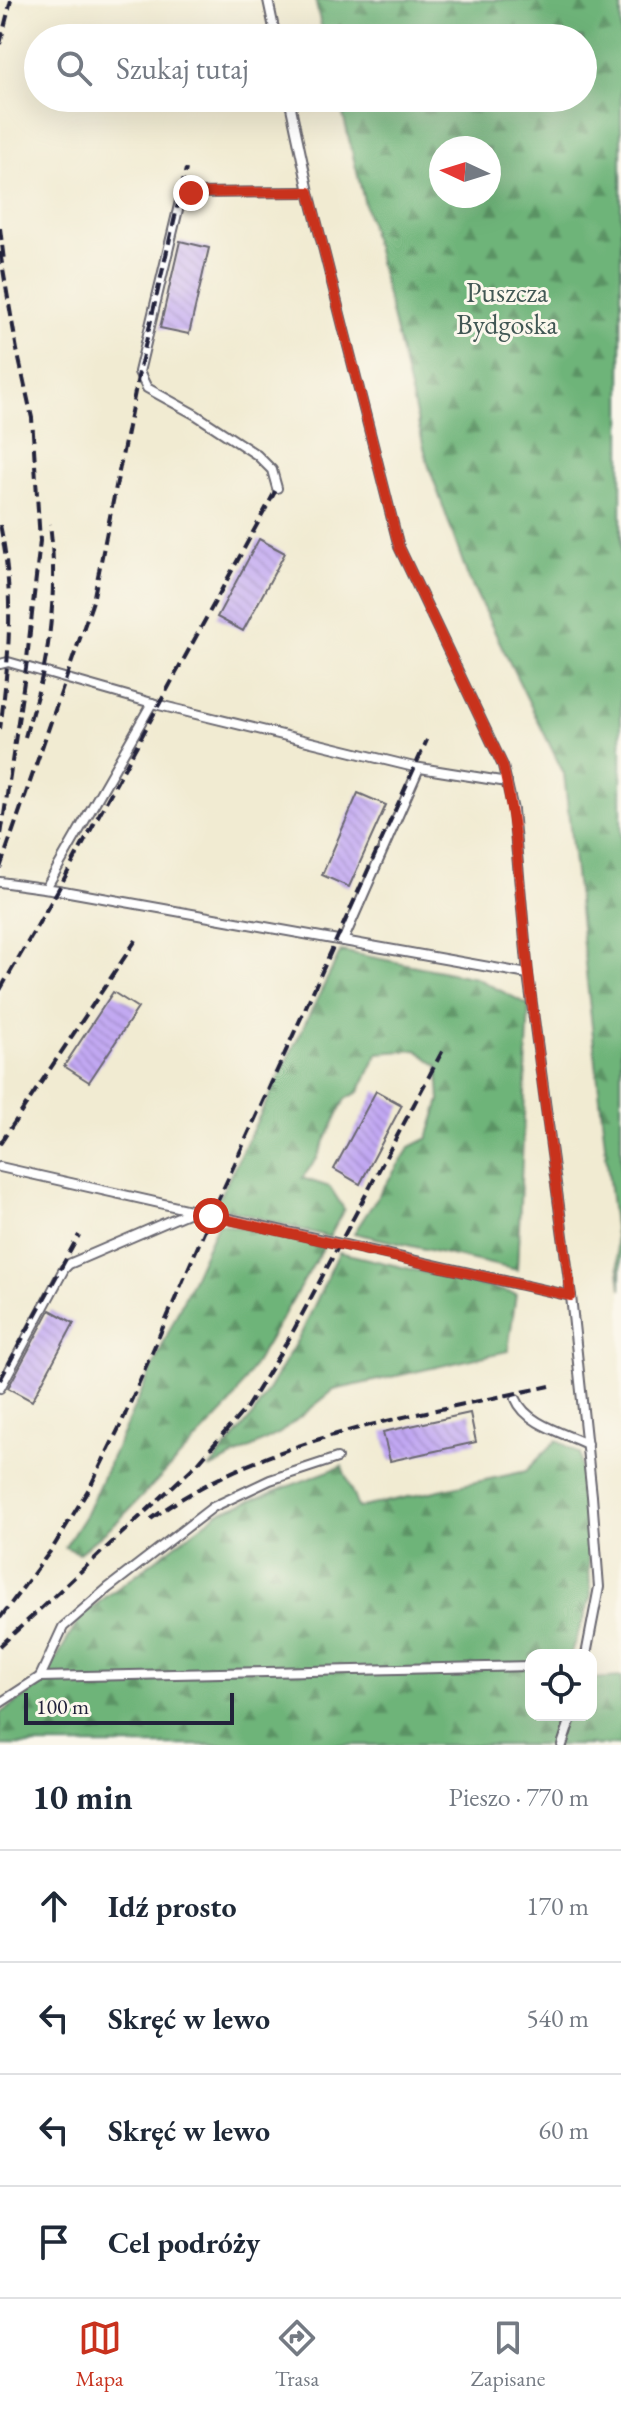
<!DOCTYPE html>
<html lang="pl">
<meta charset="utf-8">
<style>
:root{--surface:#fff;--page:#f2f2f3;--text:#1f2937;--muted:#747a83;--line:#e0e1e3;--accent:#c8321e}
body{margin:0;font-family:"EB Garamond",serif;background:var(--page);color:var(--text)}
.controls{position:absolute;right:24px;bottom:24px;display:grid;overflow:hidden;border-radius:16px;box-shadow:0 8px 32px #0002}
.controls button{width:72px;height:72px;display:grid;place-items:center;padding:0;border:0;border-bottom:2px solid var(--line);background:var(--surface);color:var(--text);font:40px sans-serif}
.compass{position:absolute;left:429px;top:136px;width:72px;height:72px;border-radius:50%;background:var(--surface);box-shadow:0 8px 32px #0002;rotate:274deg}
.scale{position:absolute;left:24px;bottom:20px;width:210px;box-sizing:border-box;padding-left:8px;border:4px solid #22223b;border-top:0;font-size:22px;line-height:28px;white-space:nowrap;color:#22223b;-webkit-text-stroke:6px #fbf7ec;paint-order:stroke}
.stop{position:absolute;width:24px;height:24px;margin:-18px;border:6px solid #c8321e;border-radius:50%;background:#fff}
.stop.end{background:#c8321e;border-color:#fff;box-shadow:0 2px 8px #0008}
.list{margin:0;padding:0;list-style:none}
h2{display:flex;justify-content:space-between;align-items:center;height:104px;margin:0;padding:0 32px;font-size:34px}
h2 small{font-size:26px;font-weight:400;color:var(--muted)}
.list li{display:grid;grid-template-columns:52px 1fr auto;gap:24px;align-items:center;box-sizing:border-box;height:112px;padding:0 32px;border-top:2px solid var(--line)}
.list b{display:block;font-size:30px;white-space:nowrap}
.list em{font-size:26px;font-style:normal;color:var(--muted)}
.icon{flex:none;width:44px;height:44px;fill:none;stroke:currentColor;stroke-width:2;stroke-linecap:round;stroke-linejoin:round}
.map{position:relative;flex:none;width:621px;height:1745px;overflow:hidden}
.search{position:absolute;background:var(--surface);box-shadow:0 8px 32px #0002;left:24px;right:24px;top:24px;height:88px;display:flex;align-items:center;gap:20px;box-sizing:border-box;padding:0 28px;border-radius:44px;color:var(--muted);font-size:30px}
.sheet{height:552px;background:var(--surface)}
nav{display:flex;justify-content:space-around;align-items:center;box-sizing:border-box;height:112px;border-top:2px solid var(--line);background:var(--surface);font-size:22px;color:var(--muted)}
nav a{display:grid;justify-items:center;gap:4px}
nav .on{color:var(--accent)}
.map>svg:first-child{display:block}
</style>
<div class="map">
<svg width="621" height="1745" viewBox="0 0 621 1745">
<defs>
<pattern id="forest-firs" width="22" height="20" patternUnits="userSpaceOnUse" patternTransform="scale(2)"><rect width="22" height="20" fill="#6eb479"/><path d="M5 1l3.5 6h-7zM16 11l3.5 6h-7z" fill="#5a9264"/></pattern>
<pattern id="building-back-hatch" width="6" height="6" patternUnits="userSpaceOnUse" patternTransform="scale(2)"><rect width="6" height="6" fill="#c1a7f2"/><path d="M-1 5l2 2M0 0l6 6M5-1l2 2" fill="none" stroke="#a68fd0"/></pattern>
</defs>
<rect width="100%" height="100%" fill="#fbf7ec"/>
<filter id="ink" filterUnits="userSpaceOnUse"><feTurbulence type="fractalNoise" baseFrequency=".0125" numOctaves="2"/><feDisplacementMap in="SourceGraphic" scale="16" xChannelSelector="R" yChannelSelector="G"/><feConvolveMatrix kernelMatrix="1 2 1 2 8 2 1 2 1" color-interpolation-filters="sRGB"/></filter>
<filter id="wash" filterUnits="userSpaceOnUse"><feTurbulence type="fractalNoise" baseFrequency=".006" numOctaves="4" result="noise"/><feDisplacementMap in="SourceGraphic" scale="32" xChannelSelector="R" yChannelSelector="G"/><feGaussianBlur stdDeviation="1.8" result="paint"/><feColorMatrix in="noise" values="0 0 0 0 0 0 0 0 0 0 0 0 0 0 0 0 0 1.4 0 .05"/><feComposite in="paint" operator="in"/></filter>
<g filter="url(#wash)">
<rect width="100%" height="100%" fill="#f1ebd2"/>
<g fill="url(#forest-firs)" stroke="#486b5a" stroke-width="2" fill-rule="evenodd">
<path d="M 315,0 L 621,0 L 621,1289 L 564,774 L 468,577 L 428,464 L 339,98 L 583,98 L 583,38 L 324,38 ZM 489,148 L 489,196 L 441,196 L 441,148 Z"/>
<polygon points="341,951 476,978 529,1005 517,1270 354,1233 410,1147 428,1138 440,1100 438,1066 417,1050 378,1053 359,1092 345,1099 316,1160 302,1178 330,1187 344,1209 329,1237 215,1206"/>
<polygon points="218,1223 325,1245 231,1404 120,1519 79,1553 65,1547 86,1514"/>
<polygon points="339,1252 516,1294 508,1351 334,1390 280,1433 209,1469 254,1414 302,1332"/>
<polygon points="557,1440 580,1454 591,1598 570,1655 531,1655 531,1715 591,1715 591,1679 621,1677 621,1745 0,1745 0,1714 30,1693 50,1669 82,1615 218,1513 342,1466 358,1508 526,1471"/>
</g>
<g id="blocks">
<g fill="url(#building-back-hatch)">
<polygon points="180,241 209,248 189,334 160,328"/>
<polygon points="259,539 285,553 243,631 217,617"/>
<polygon points="358,793 386,805 349,887 322,875"/>
<polygon points="113,992 138,1008 89,1082 64,1066"/>
<polygon points="376,1091 402,1105 360,1184 334,1169"/>
<polygon points="50,1310 74,1323 32,1401 8,1388"/>
<polygon points="470,1413 476,1442 390,1461 383,1432"/>
</g>
</g>
</g>
<g filter="url(#ink)">
<use href="#blocks" fill-opacity="0" stroke="#6a6870" stroke-width="2"/>
<g fill="none" stroke-linecap="round" stroke-linejoin="round">
<g stroke="#6a6870" stroke-width="12">
<g id="lane">
<polyline points="268,0 276,38"/>
<polyline points="289,98 309,192 399,547 503,766 513,810 528,974 571,1296 592,1496 599,1587 586,1655"/>
<polyline points="277,488 272,470 257,455 196,415 147,388 139,372 180,201 191,193 309,192"/>
<polyline points="0,664 8,662 159,705 414,767 507,782"/>
<polyline points="0,882 58,890 528,974"/>
<polyline points="46,888 152,703"/>
<polyline points="343,941 419,768"/>
<polyline points="0,1167 571,1296"/>
<polyline points="0,1388 64,1269 69,1264 190,1212"/>
<path d="M 516,1399 C 526,1424 564,1433 587,1444"/>
<polyline points="40,1677 63,1627 108,1588 213,1507 270,1480 337,1458"/>
<polyline points="0,1703 40,1677 531,1666"/>
<polyline points="562,1745 572,1715"/>
</g>
</g>
<use href="#lane" stroke="#fff" stroke-width="8"/>
<g stroke="#22223b" stroke-width="4" stroke-dasharray="12 6" stroke-linecap="butt">
<polyline points="0,44 11,0"/>
<polyline points="0,228 4,261"/>
<polyline points="0,252 17,350 32,418 40,541 26,668 0,842"/>
<path d="M 0,525 C 15,592 9,662 0,729"/>
<path d="M 25,737 C 31,715 38,694 43,672 C 53,625 56,572 50,524"/>
<polyline points="0,868 93,601 139,372 186,169"/>
<polyline points="0,990 58,890 277,488"/>
<polyline points="0,1144 136,940"/>
<polyline points="0,1380 79,1235"/>
<path d="M 151,1519 C 267,1435 414,1416 550,1386"/>
<polyline points="0,1618 52,1549 90,1487 121,1424 211,1216 427,740"/>
<polyline points="0,1646 198,1463 247,1407 290,1337 444,1048"/>
</g>
</g>
</g>
<g fill="none" stroke-linecap="round" stroke-linejoin="round" filter="url(#ink)">
<path stroke="#c8321e" stroke-width="10" d="M 191,193 L 309,192 L 399,547 L 503,766 C 519,835 520,906 529,976 C 541,1083 557,1189 571,1296 L 211,1216"/>
</g>
<g text-anchor="middle" dominant-baseline="central" stroke-width="6" stroke-linejoin="round" paint-order="stroke">
<g font-size="28" fill="#415754" stroke="#fbf7ec">
<text x="507" y="292">Puszcza<tspan x="507" dy="32">Bydgoska</tspan></text>
</g>
</g>
</svg>
<div class="controls">
<button><svg class="icon" aria-label="locate" viewBox="0 0 24 24"><circle cx="12" cy="12" r="6"/><path d="M12 2v4M12 18v4M2 12h4M18 12h4"/></svg></button>
</div>
<svg class="compass" viewBox="-18 -18 36 36"><path d="M0-13l5 13h-10z" fill="#e53935"/><path d="M0 13l5-13h-10z" fill="#747a83"/></svg>
<div class="scale">100 m</div>
<div class="stop" style="left:211px;top:1216px"></div>
<div class="stop end" style="left:191px;top:193px"></div>
<div class="search"><svg class="icon" aria-label="search" viewBox="0 0 24 24"><circle cx="10" cy="10" r="6"/><path d="M15 15l6 6"/></svg>Szukaj tutaj</div>
</div>
<section class="sheet">
<h2>10 min<small>Pieszo · 770 m</small></h2>
<ul class="list">
<li><svg class="icon" aria-label="ahead" viewBox="0 0 24 24"><path d="M12 20V5M6 11l6-6 6 6"/></svg><div><b>Idź prosto</b></div><em>170 m</em></li>
<li><svg class="icon" aria-label="left" viewBox="0 0 24 24"><path d="M17 20v-9H6M10 6l-5 5 5 5"/></svg><div><b>Skręć w lewo</b></div><em>540 m</em></li>
<li><svg class="icon" aria-label="left" viewBox="0 0 24 24"><path d="M17 20v-9H6M10 6l-5 5 5 5"/></svg><div><b>Skręć w lewo</b></div><em>60 m</em></li>
<li><svg class="icon" aria-label="arrive" viewBox="0 0 24 24"><path d="M6 21V4h12l-3 4 3 4H6"/></svg><div><b>Cel podróży</b></div></li>
</ul>
</section>
<nav>
<a class="on"><svg class="icon" aria-label="map" viewBox="0 0 24 24"><path d="M3 6l6-2 6 2 6-2v14l-6 2-6-2-6 2zM9 4v14M15 6v14"/></svg>Mapa</a>
<a><svg class="icon" aria-label="directions" viewBox="0 0 24 24"><path d="M12 3l9 9-9 9-9-9zM9 14v-3h6M13 9l2 2-2 2"/></svg>Trasa</a>
<a><svg class="icon" aria-label="saved" viewBox="0 0 24 24"><path d="M7 4h10v16l-5-4-5 4z"/></svg>Zapisane</a>
</nav>
